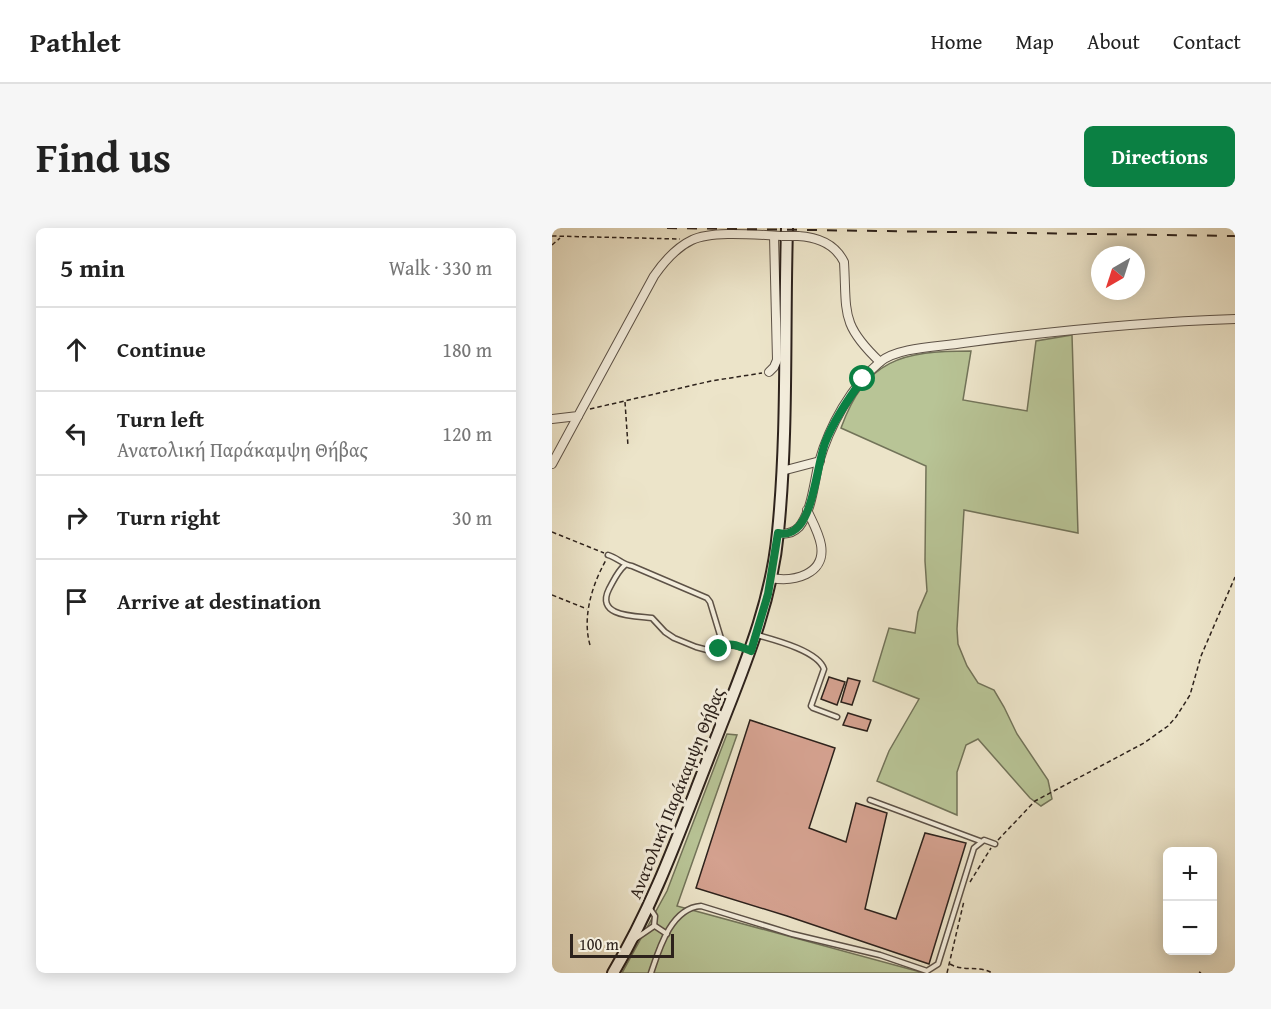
<!DOCTYPE html>
<meta charset="utf-8">
<style>
:root{--surface:#fff;--page:#f6f6f6;--text:#222;--muted:#767676;--line:#e0e0e0;--accent:#0b8043}
body{margin:0;font-family:"Gentium Book Plus",serif;background:var(--page);color:var(--text)}
.controls{position:absolute;right:18px;bottom:18px;display:grid;overflow:hidden;border-radius:9px;box-shadow:0 3px 15px #0003}
.controls button{width:54px;height:54px;display:grid;place-items:center;padding:0;border:0;border-bottom:2px solid var(--line);background:var(--surface);color:var(--text);font:30px sans-serif}
.compass{position:absolute;left:539px;top:18px;width:54px;height:54px;border-radius:50%;background:var(--surface);box-shadow:0 3px 15px #0003;rotate:219deg}
.scale{position:absolute;left:18px;bottom:15px;width:104px;box-sizing:border-box;padding-left:6px;border:3px solid #2d221c;border-top:0;font-size:16px;line-height:21px;white-space:nowrap;color:#2d221c;-webkit-text-stroke:4px #f3eddc;paint-order:stroke}
.stop{position:absolute;width:18px;height:18px;margin:-14px;border:4px solid #0b8043;border-radius:50%;background:#fff}
.stop.end{background:#0b8043;border-color:#fff;box-shadow:0 2px 6px #0008}
.list{margin:0;padding:0;list-style:none}
h2{display:flex;justify-content:space-between;align-items:center;height:78px;margin:0;padding:0 24px;font-size:26px}
h2 small{font-size:20px;font-weight:400;color:var(--muted)}
.list li{display:grid;grid-template-columns:39px 1fr auto;gap:18px;align-items:center;box-sizing:border-box;height:84px;padding:0 24px;border-top:2px solid var(--line)}
.list b{display:block;font-size:22px;white-space:nowrap}
.list p{margin:0;font-size:20px;white-space:nowrap;color:var(--muted)}
.list em{font-size:20px;font-style:normal;color:var(--muted)}
.icon{flex:none;width:33px;height:33px;fill:none;stroke:currentColor;stroke-width:2;stroke-linecap:round;stroke-linejoin:round}
.map{position:relative;flex:none;width:683px;height:745px;overflow:hidden;border-radius:9px}
header{display:flex;align-items:center;gap:36px;box-sizing:border-box;height:84px;padding:0 30px;background:var(--surface);border-bottom:2px solid var(--line)}
header strong{font-size:28px}
nav{display:flex;gap:33px;margin-inline-start:auto;font-size:21px}
.intro{display:flex;align-items:center;justify-content:space-between;box-sizing:border-box;height:144px;padding:0 36px}
h1{margin:0;font-size:42px}
.button{padding:15px 27px;border-radius:9px;background:var(--accent);color:#fff;font-size:21px;font-weight:700}
main{display:flex;gap:36px;padding:0 36px}
aside{flex:1;background:var(--surface);border-radius:9px;box-shadow:0 3px 15px #0003}
.map>svg:first-child{display:block}
</style>
<header>
<strong>Pathlet</strong>
<nav><a>Home</a><a>Map</a><a>About</a><a>Contact</a></nav>
</header>
<div class="intro"><h1>Find us</h1><a class="button">Directions</a></div>
<main>
<aside>
<h2>5 min<small>Walk · 330 m</small></h2>
<ul class="list">
<li><svg class="icon" aria-label="ahead" viewBox="0 0 24 24"><path d="M12 20V5M6 11l6-6 6 6"/></svg><div><b>Continue</b></div><em>180 m</em></li>
<li><svg class="icon" aria-label="left" viewBox="0 0 24 24"><path d="M17 20v-9H6M10 6l-5 5 5 5"/></svg><div><b>Turn left</b><p>Ανατολική Παράκαμψη Θήβας</p></div><em>120 m</em></li>
<li><svg class="icon" aria-label="right" viewBox="0 0 24 24"><path d="M7 20v-9h11M14 6l5 5-5 5"/></svg><div><b>Turn right</b></div><em>30 m</em></li>
<li><svg class="icon" aria-label="arrive" viewBox="0 0 24 24"><path d="M6 21V4h12l-3 4 3 4H6"/></svg><div><b>Arrive at destination</b></div></li>
</ul>
</aside>
<div class="map">
<svg width="683" height="745" viewBox="0 0 683 745">
<rect width="100%" height="100%" fill="#ece4c9"/>
<filter id="stains"><feTurbulence type="fractalNoise" baseFrequency=".00333" numOctaves="4"/><feColorMatrix values="0 0 0 0 .2 0 0 0 0 .09 0 0 0 0 .02 0 0 0 .5 -.17"/></filter>
<radialGradient id="worn" r=".72"><stop offset=".6" stop-color="#630" stop-opacity="0"/><stop offset="1" stop-color="#630" stop-opacity=".3"/></radialGradient>
<g fill="#b8c496" stroke="#727359" stroke-width="1.5">
<path d="M 520,107 L 526,305 L 412,282 L 405,401 L 406,416 L 415,438 L 426,455 L 442,462 L 452,479 L 465,506 L 496,552 L 500,571 L 489,578 L 478,570 L 426,511 L 414,517 L 405,544 L 405,587 L 325,553 L 337,523 L 367,471 L 321,453 L 337,400 L 363,405 L 366,384 L 375,363 L 373,333 L 374,238 L 289,200 C 314,131 350,123 419,123 L 411,172 L 475,183 L 484,113 Z"/>
<polygon points="175,506 185,507 125,678 372,745 70,745 115,663"/>
</g>
<g fill="#d4a18f" stroke="#2d221c" stroke-width="1.5">
<polygon points="277,449 293,454 285,477 269,471"/>
<polygon points="296,450 308,453 300,477 289,474"/>
<polygon points="296,485 319,492 315,503 291,497"/>
<polygon points="198,492 283,520 257,600 294,614 304,575 335,585 313,681 344,691 373,605 414,615 377,736 235,688 144,660"/>
</g>
<g fill="none" stroke-linecap="round" stroke-linejoin="round">
<g stroke="#5d5247" stroke-width="7">
<g id="service">
<path d="M 56,327 C 66,330 71,337 80,338 L 155,370 L 158,374 L 171,417"/>
<path d="M 73,337 C 65,344 62,352 57,361 C 43,389 83,388 100,390 L 113,404 L 122,410 L 144,419 L 159,423 C 175,418 178,414 195,422"/>
<path d="M 205,407 C 223,412 266,423 272,441 L 259,478 L 261,480 L 285,489"/>
<path d="M 167,497 C 159,481 160,471 179,465"/>
<polyline points="318,572 428,613"/>
<polyline points="103,698 115,706"/>
<polyline points="83,711 102,698 103,688 97,679"/>
<path d="M 99,745 C 107,721 119,680 149,678 L 240,706 L 328,727 L 375,743 L 386,736 L 422,620 L 432,612 L 443,616"/>
</g>
</g>
<g stroke="#5d5247" stroke-width="10">
<g id="minor">
<path d="M 246,8 C 265,9 283,16 292,34 C 295,85 288,96 328,134"/>
<polyline points="217,144 222,139 225,132 222,8"/>
<path d="M 0,191 L 26,188 L 102,48 C 111,35 125,19 140,12 C 160,2 207,7 230,8"/>
<polyline points="0,236 26,188"/>
<polyline points="230,243 268,233"/>
<path d="M 226,305 C 235,307 241,305 247,299 C 260,283 262,254 267,234 C 277,199 299,158 328,134 C 346,119 387,119 411,115 C 501,103 592,94 683,91"/>
<path d="M 219,350 C 241,354 274,347 269,317 C 267,305 260,293 255,282"/>
</g>
</g>
<g stroke="#2d221c" stroke-width="14">
<path id="secondary" d="M 61,745 C 104,673 129,599 160,521 C 187,450 219,381 226,304 C 236,203 232,102 235,0"/>
</g>
<g stroke="#2d221c" stroke-width="1.5" stroke-dasharray="4.5 3" stroke-linecap="butt">
<polyline points="0,8 128,11"/>
<polyline points="0,17 8,10"/>
<polyline points="73,174 76,218"/>
<polyline points="38,181 159,153 210,145"/>
<polyline points="0,304 52,325"/>
<polyline points="0,367 35,381"/>
<path d="M 38,417 C 30,389 40,357 54,332"/>
<polyline points="446,612 483,573 592,515 616,498 624,489 638,467 649,428 683,349"/>
<polyline points="418,654 439,620"/>
<path d="M 398,736 C 411,744 427,737 440,745"/>
<polyline points="647,744 649,745"/>
<polyline points="395,745 412,673"/>
</g>
<use href="#service" stroke="#f3eddc" stroke-width="4"/>
<use href="#minor" stroke="#f3eddc" stroke-width="8"/>
<use href="#secondary" stroke="#f3eddc" stroke-width="10"/>
<polyline stroke="#2d221c" stroke-width="2" stroke-dasharray="10 10" stroke-linecap="butt" points="115,0 683,8"/>
<g stroke="#5d5247" stroke-width="10" stroke-linecap="butt">
<polyline id="minor-bridge" points="230,8 246,8"/>
</g>
<use href="#minor-bridge" stroke="#f3eddc" stroke-width="8"/>
</g>
<g fill="none" stroke-linecap="round" stroke-linejoin="round">
<path stroke="#0b8043" stroke-width="8" d="M 167,421 C 176,412 189,419 199,423 L 216,366 L 226,305 C 235,307 241,305 247,298 C 262,281 265,238 273,215 C 282,192 296,171 311,151"/>
</g>
<g text-anchor="middle" dominant-baseline="central" stroke-width="6" stroke-linejoin="round" paint-order="stroke">
<g font-size="18" fill="#2d221c" stroke="#f3eddc">
<text transform="translate(124 565) rotate(-68)">Ανατολική Παράκαμψη Θήβας</text>
</g>
</g>
<rect width="100%" height="100%" filter="url(#stains)"/>
<rect width="100%" height="100%" fill="url(#worn)"/>
</svg>
<div class="controls">
<button>+</button>
<button>−</button>
</div>
<svg class="compass" viewBox="-18 -18 36 36"><path d="M0-13l5 13h-10z" fill="#e53935"/><path d="M0 13l5-13h-10z" fill="#767676"/></svg>
<div class="scale">100 m</div>
<div class="stop" style="left:311px;top:151px"></div>
<div class="stop end" style="left:167px;top:421px"></div>
</div>
</main>
